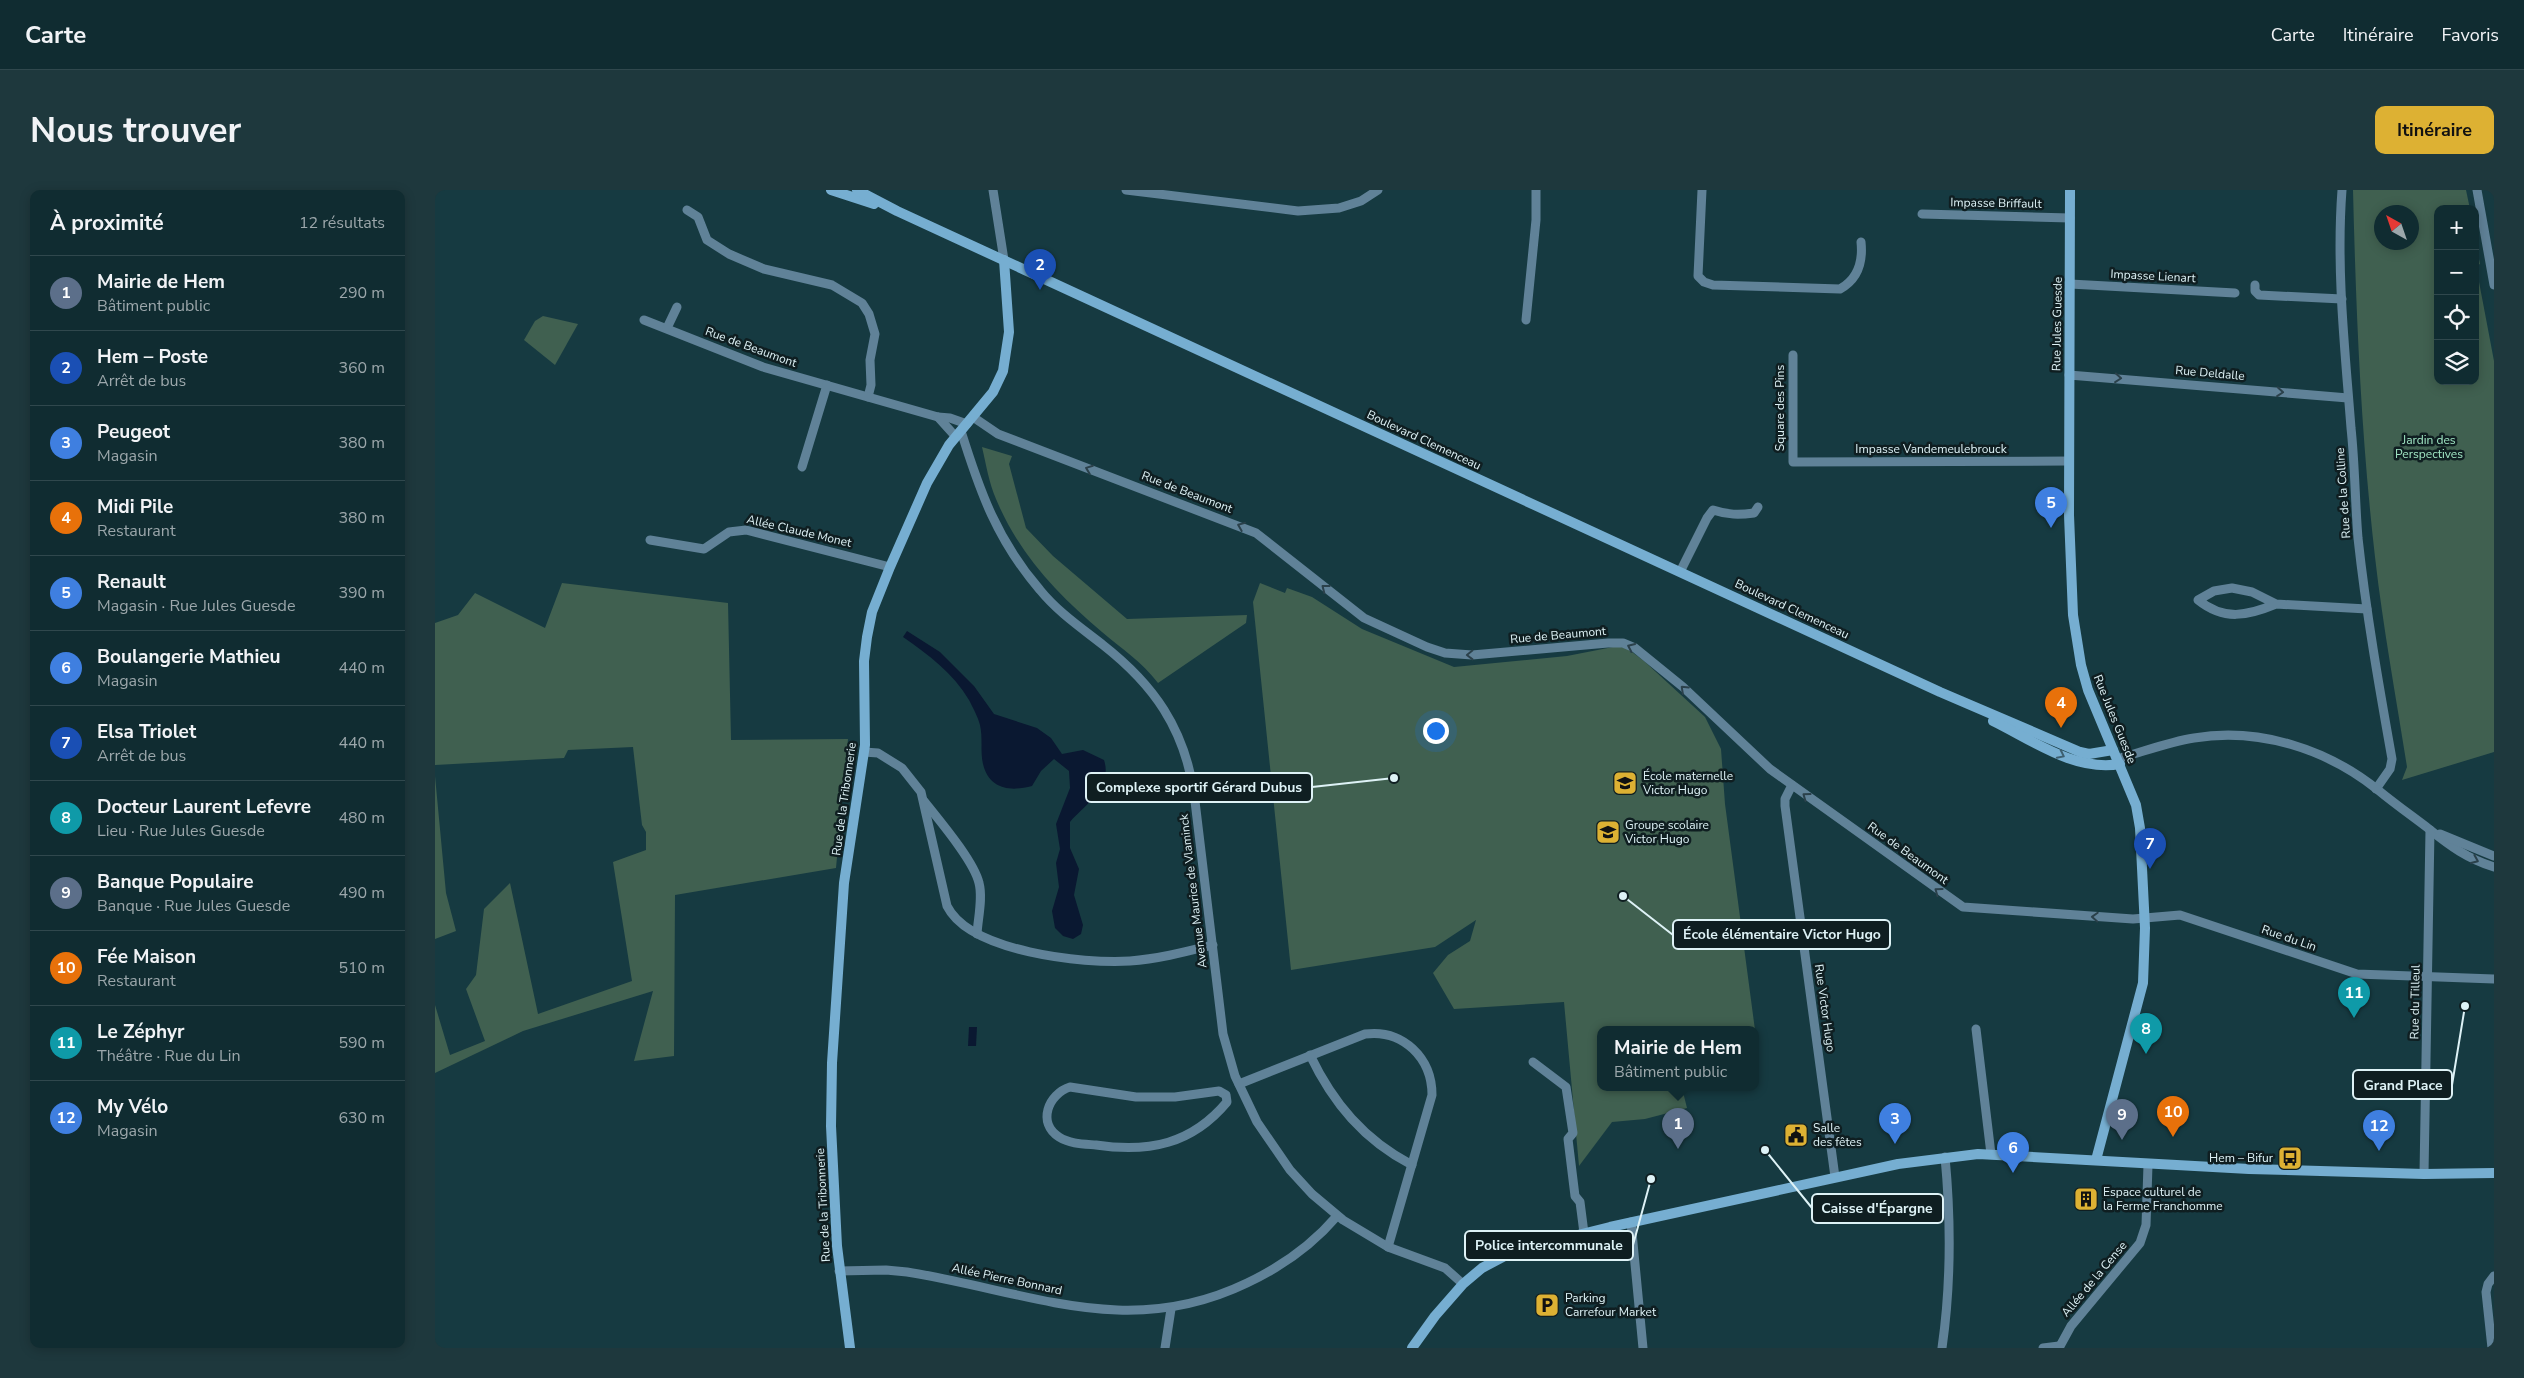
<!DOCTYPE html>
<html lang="fr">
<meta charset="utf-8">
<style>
:root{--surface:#102c31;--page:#1e383d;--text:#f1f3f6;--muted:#9ca7ab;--line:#30484d;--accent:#ddb133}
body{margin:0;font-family:"Nunito Sans",sans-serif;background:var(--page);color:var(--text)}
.controls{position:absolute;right:15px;top:15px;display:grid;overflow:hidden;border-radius:10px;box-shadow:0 2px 12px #0003}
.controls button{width:45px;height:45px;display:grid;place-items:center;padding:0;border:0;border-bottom:1px solid var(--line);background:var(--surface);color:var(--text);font:25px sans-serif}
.compass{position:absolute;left:1939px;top:15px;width:45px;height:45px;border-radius:50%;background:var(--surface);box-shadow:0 2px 12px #0003;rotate:320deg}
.you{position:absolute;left:1000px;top:540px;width:18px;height:18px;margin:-12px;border:4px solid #fff;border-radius:50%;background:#1a73e8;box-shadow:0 0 0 8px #1a73e833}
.badge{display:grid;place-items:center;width:32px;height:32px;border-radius:50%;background:var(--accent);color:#fff;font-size:16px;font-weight:700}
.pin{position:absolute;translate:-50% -41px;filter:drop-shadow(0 1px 2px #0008)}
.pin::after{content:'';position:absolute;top:26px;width:18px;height:15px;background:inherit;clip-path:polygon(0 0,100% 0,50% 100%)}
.popup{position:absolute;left:1162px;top:836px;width:162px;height:65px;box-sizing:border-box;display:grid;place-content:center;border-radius:10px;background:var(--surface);filter:drop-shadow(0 1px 4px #0005);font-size:16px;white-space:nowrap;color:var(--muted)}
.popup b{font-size:19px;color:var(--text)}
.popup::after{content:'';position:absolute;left:50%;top:100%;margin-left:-10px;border:10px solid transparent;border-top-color:var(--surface)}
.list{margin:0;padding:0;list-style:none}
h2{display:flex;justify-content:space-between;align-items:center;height:65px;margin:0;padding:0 20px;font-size:21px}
h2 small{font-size:16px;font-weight:400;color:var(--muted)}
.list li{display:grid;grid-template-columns:32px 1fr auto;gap:15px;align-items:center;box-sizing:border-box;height:75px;padding:0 20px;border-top:1px solid var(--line)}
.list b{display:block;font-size:19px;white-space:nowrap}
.list p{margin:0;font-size:16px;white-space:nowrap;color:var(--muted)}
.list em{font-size:16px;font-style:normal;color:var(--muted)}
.icon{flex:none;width:28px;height:28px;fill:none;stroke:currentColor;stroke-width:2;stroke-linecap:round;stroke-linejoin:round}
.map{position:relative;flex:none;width:2059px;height:1158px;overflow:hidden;border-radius:10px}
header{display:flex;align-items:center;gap:30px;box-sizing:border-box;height:70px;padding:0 25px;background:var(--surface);border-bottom:1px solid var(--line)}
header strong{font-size:24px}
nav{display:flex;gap:28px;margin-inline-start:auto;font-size:18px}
.intro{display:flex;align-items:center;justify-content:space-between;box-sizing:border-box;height:120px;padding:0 30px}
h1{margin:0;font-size:35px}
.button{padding:12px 22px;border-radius:10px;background:var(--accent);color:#111;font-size:18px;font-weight:700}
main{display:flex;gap:30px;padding:0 30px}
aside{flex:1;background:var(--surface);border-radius:10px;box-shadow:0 2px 12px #0003}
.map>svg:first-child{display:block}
</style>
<header>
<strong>Carte</strong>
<nav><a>Carte</a><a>Itinéraire</a><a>Favoris</a></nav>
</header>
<div class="intro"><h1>Nous trouver</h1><a class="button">Itinéraire</a></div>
<main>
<aside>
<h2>À proximité<small>12 résultats</small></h2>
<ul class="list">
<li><span class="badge" style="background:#5c6f8a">1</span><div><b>Mairie de Hem</b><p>Bâtiment public</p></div><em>290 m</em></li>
<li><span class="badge" style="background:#1a4fb4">2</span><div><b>Hem – Poste</b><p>Arrêt de bus</p></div><em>360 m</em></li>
<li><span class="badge" style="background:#3f7fe0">3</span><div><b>Peugeot</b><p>Magasin</p></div><em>380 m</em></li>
<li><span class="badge" style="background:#e8710a">4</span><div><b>Midi Pile</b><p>Restaurant</p></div><em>380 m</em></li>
<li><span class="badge" style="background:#3f7fe0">5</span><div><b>Renault</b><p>Magasin · Rue Jules Guesde</p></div><em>390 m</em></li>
<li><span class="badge" style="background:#3f7fe0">6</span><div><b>Boulangerie Mathieu</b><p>Magasin</p></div><em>440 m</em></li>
<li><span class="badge" style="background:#1a4fb4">7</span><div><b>Elsa Triolet</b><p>Arrêt de bus</p></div><em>440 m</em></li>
<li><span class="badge" style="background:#0f9aa8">8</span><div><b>Docteur Laurent Lefevre</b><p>Lieu · Rue Jules Guesde</p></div><em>480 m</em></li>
<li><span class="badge" style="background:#5c6f8a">9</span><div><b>Banque Populaire</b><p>Banque · Rue Jules Guesde</p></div><em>490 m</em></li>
<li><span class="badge" style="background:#e8710a">10</span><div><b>Fée Maison</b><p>Restaurant</p></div><em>510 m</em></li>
<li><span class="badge" style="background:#0f9aa8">11</span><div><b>Le Zéphyr</b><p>Théâtre · Rue du Lin</p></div><em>590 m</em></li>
<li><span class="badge" style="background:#3f7fe0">12</span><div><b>My Vélo</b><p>Magasin</p></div><em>630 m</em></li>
</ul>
</aside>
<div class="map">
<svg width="2059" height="1158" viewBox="0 0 2059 1158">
<rect width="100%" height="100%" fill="#163a41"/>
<g fill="#406050" fill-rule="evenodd">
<path d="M 1918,0 L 2031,0 L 2035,19 L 2003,19 L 2003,191 L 2040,191 L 2040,49 L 2045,74 L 2041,76 L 2059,171 L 2059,562 L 1967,590 L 1972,577 C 1961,507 1948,437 1940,367 C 1926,245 1921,123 1918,0 ZM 1946,22 L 1976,22 L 1976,52 L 1946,52 Z"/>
<polygon points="108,126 143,134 120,175 89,150 100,131"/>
<path d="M 547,257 L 577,266 L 574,274 L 591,338 L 618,366 L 692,429 L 812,425 L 811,433 L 723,493 C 707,472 687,459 667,442 C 622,404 584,364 561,309 C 554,293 551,274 547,257 Z"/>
<polygon points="127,393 293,413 296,550 413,549 401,678 240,705 239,866 199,871 218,801 88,841 0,883 0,815 15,865 50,851 31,799 41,785 49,719 75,693 103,824 197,791 178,672 211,660 211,642 207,635 198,557 133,560 129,568 0,575 0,433 23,425 40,403 110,438"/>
<polygon points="825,393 850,403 852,398 877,407 927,439 1019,477 1132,466 1183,456 1193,459 1209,471 1270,527 1286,559 1290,614 1320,840 1166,840 1166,898 1247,898 1252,918 1210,929 1177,932 1144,976 1129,812 1019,819 998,783 1013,765 1035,751 1041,730 1000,757 856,780 818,412"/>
<polygon points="0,586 11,703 21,741 0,749"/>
</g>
<g fill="#0a1831">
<path d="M 472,441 L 505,462 L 539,496 L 559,524 L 602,538 L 616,548 L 627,564 L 648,560 L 669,570 C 678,597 650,615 635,632 L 635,658 L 644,679 L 639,705 L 648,735 L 646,744 L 638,749 L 628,746 L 620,738 L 617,721 L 624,697 L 621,673 L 625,659 L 621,634 L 635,598 L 634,581 L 619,569 L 606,581 L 597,596 C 575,602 554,599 548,574 C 545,561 548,548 545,535 C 543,527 538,518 534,510 C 518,483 494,465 468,447 Z"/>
<polygon points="534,837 542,837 541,856 533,856"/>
</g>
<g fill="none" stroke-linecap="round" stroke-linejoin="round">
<g stroke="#608298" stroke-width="9">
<polyline points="558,0 569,70"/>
<polyline points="691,0 863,21 904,18 926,11 943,0"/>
<path d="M 1267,0 L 1263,86 L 1269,92 L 1278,95 L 1405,99 C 1423,89 1428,71 1426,52"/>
<path d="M 1907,0 C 1901,79 1910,160 1916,238 C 1920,275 1920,312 1923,348 C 1931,422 1944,496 1957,569 L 1955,579 L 1941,599"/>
<polyline points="2042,0 2059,95"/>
<polyline points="252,20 263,27 272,50 294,64 329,79 397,95 427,113 434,124 440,144 435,170 436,195 433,207"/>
<polyline points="1487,24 1635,28"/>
<polyline points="1635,94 1800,103"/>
<polyline points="1820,95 1820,101 1824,105 1907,109"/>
<polyline points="209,130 328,177 503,227 515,228 532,234"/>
<polyline points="1091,130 1101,30 1101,0"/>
<polyline points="232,138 242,117"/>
<polyline points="1358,165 1358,272 1634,271"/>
<polyline points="1634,185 1913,208"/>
<polyline points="503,227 521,247"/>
<polyline points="538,227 563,244 821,343 929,428 992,457 1010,463 1037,465 1173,453 1188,453 1200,458 1248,497 1335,579 1528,717 1698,729 1745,725 1922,784 2059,789"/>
<path d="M 526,241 C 545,302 562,350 605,400 C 623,422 645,437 668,455 C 719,495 749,538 759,603 L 788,844 L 800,886 L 822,932 L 855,980 L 877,1004 L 908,1030 L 953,1057 L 1010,1078 L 1028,1094"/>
<polyline points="367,277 392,195"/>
<polyline points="215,350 269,359 294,342 311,340 455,377"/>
<path d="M 1245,382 L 1272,328 L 1278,320 C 1293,325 1304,325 1319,323 L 1323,317"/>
<path d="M 1841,414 C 1812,426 1789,431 1763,410 L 1779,401 L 1797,398 L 1817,402 L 1841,414 L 1932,419"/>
<path d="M 429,562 L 443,563 L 467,578 L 486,602 L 512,716 C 535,762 648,774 695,771 C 723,769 750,762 778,755"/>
<path d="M 1682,569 C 1708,562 1733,552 1759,548 C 1824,537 1892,559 1943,600 C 1960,614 1977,626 1994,639 C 2015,656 2033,669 2059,677"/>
<polyline points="1357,595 1350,609 1350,616 1400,987"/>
<path d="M 489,611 C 504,630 539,671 544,693 C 548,708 543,728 542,744"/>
<polyline points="2005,644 2059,666"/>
<polyline points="1541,839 1556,964"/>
<path d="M 875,865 C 898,913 929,950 977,975"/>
<polyline points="1098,872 1131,897 1138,943 1133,949 1140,1006 1145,1012 1149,1043"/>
<path d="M 804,894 L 930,844 C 968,839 997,868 997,905 L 953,1057"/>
<path d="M 635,897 L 701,907 L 740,907 L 784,901 L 791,905 L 792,912 C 757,954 714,963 661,955 C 649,954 635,954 624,947 C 602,933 613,904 635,897 Z"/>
<polyline points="1989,984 1995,640"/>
<polyline points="1196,1032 1208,1158"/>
<path d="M 404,1081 L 451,1080 L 472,1082 C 593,1101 692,1151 812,1093 C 846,1077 878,1054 902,1026"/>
<polyline points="730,1158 736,1119"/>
<path d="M 1507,1158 C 1516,1095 1516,1030 1510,967"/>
<polyline points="1608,1158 1624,1156"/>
<polyline points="1624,1158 1636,1136 1705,1053 1711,1035 1713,975"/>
<polyline points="2057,1158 2051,1102 2053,1094 2059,1086"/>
</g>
<g stroke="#76aed1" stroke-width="10">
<polyline points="396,0 439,14"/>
<polyline points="422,0 462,21 1505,502 1645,562 1654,564 1678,560"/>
<polyline points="1635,0 1634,325 1638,425 1646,475 1653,500 1701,615 1705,638 1710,738 1708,793 1661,970"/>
<path d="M 1558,531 C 1597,550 1640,582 1685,574"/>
<polyline points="415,1158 402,1056 396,936 397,873 409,693 430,555 429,471 432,447 437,422 455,377 492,293 514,255 558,202 568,181 574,142 569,70"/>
<polyline points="977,1158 1000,1126 1028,1094 1047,1078 1079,1061 1175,1037 1463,974 1543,964 1814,979 1989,984 2059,983"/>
</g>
</g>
<defs><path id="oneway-chevron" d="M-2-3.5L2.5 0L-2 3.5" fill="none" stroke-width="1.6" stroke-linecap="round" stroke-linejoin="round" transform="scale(1.25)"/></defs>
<g stroke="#2b414b">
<use href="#oneway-chevron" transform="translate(1683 188) rotate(5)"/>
<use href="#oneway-chevron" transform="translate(1845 202) rotate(5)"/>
<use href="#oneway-chevron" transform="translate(654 279) rotate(-159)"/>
<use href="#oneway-chevron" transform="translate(806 336) rotate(-158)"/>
<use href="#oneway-chevron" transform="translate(890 398) rotate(-142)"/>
<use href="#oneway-chevron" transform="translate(1196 457) rotate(-155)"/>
<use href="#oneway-chevron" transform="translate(1035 465) rotate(179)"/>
<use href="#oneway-chevron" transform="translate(1249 499) rotate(-137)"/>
<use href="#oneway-chevron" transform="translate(1371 606) rotate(-144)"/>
<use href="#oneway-chevron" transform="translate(2040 670) rotate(23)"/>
<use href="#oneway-chevron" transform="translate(1503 701) rotate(-144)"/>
<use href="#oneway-chevron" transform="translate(1660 727) rotate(-177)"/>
</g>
<use stroke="#3d5f70" href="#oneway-chevron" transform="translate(1626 565) rotate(26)"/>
<defs>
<g id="school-square" transform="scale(1.25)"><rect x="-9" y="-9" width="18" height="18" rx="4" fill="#ddb133" stroke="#0f1e21"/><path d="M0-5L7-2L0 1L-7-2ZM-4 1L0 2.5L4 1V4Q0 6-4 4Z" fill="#111"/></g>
<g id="civic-square" transform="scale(1.25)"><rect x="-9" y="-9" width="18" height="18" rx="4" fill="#ddb133" stroke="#0f1e21"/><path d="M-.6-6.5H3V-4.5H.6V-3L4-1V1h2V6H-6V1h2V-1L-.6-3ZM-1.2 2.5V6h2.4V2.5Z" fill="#111"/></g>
<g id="bus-square" transform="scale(1.25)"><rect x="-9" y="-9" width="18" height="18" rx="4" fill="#ddb133" stroke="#0f1e21"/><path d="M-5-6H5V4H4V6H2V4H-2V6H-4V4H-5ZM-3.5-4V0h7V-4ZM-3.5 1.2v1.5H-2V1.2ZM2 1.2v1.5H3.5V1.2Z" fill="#111"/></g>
<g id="building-square" transform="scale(1.25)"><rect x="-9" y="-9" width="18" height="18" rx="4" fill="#ddb133" stroke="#0f1e21"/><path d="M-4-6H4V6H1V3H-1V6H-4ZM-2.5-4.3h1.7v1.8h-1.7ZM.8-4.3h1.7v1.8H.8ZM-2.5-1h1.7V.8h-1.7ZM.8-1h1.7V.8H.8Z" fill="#111"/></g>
<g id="parking-square" transform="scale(1.25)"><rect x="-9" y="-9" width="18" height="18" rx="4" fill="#ddb133" stroke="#0f1e21"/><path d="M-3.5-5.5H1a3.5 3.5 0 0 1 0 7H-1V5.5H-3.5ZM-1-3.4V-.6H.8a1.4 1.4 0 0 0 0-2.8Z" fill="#111"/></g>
</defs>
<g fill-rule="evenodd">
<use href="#school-square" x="1190" y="593"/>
<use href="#school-square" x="1173" y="642"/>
<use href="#civic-square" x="1361" y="945"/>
<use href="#bus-square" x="1855" y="968"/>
<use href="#building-square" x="1651" y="1009"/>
<use href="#parking-square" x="1112" y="1115"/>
</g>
<g text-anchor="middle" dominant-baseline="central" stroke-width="5" stroke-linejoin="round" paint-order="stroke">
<g font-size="12" fill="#def2f6" stroke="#0f1e21">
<text transform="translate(1561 13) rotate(1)">Impasse Briffault</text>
<text transform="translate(1718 86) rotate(3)">Impasse Lienart</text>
<text transform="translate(1622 134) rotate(-89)">Rue Jules Guesde</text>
<text transform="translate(316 157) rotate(20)">Rue de Beaumont</text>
<text transform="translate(1775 183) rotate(5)">Rue Deldalle</text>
<text transform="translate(1345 218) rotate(-90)">Square des Pins</text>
<text transform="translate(989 250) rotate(25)">Boulevard Clemenceau</text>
<text x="1496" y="259">Impasse Vandemeulebrouck</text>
<text transform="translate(752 302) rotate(21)">Rue de Beaumont</text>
<text transform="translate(1908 303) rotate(-94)">Rue de la Colline</text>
<text transform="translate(364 341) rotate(13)">Allée Claude Monet</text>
<text transform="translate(1357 419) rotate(25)">Boulevard Clemenceau</text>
<text transform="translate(1123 445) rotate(-5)">Rue de Beaumont</text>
<text transform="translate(1680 529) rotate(68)">Rue Jules Guesde</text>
<text transform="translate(409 609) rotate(-82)">Rue de la Tribonnerie</text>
<text transform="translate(1473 663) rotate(36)">Rue de Beaumont</text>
<text transform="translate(758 701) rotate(-97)">Avenue Maurice de Vlaminck</text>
<text transform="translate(1854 748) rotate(19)">Rue du Lin</text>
<text transform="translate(1980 812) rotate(-89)">Rue du Tilleul</text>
<text transform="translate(1390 818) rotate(82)">Rue Victor Hugo</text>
<text transform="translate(388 1015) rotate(-93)">Rue de la Tribonnerie</text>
<text transform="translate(572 1089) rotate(12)">Allée Pierre Bonnard</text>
<text transform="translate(1659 1089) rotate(-50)">Allée de la Cense</text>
</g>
<g font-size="12" fill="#a1e6c4" stroke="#0f1e21">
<text x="1994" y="250">Jardin des<tspan x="1994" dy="14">Perspectives</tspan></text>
</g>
<g font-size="12" fill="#def2f6" stroke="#0f1e21" text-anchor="start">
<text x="1208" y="586">École maternelle<tspan x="1208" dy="14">Victor Hugo</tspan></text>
<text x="1190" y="635">Groupe scolaire<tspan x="1190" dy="14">Victor Hugo</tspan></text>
<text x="1378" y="938">Salle<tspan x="1378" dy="14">des fêtes</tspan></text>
<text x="1838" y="968" text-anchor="end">Hem – Bifur</text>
<text x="1668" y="1002">Espace culturel de<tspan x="1668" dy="14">la Ferme Franchomme</tspan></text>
<text x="1130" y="1108">Parking<tspan x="1130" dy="14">Carrefour Market</tspan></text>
</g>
</g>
<path fill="none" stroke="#def2f6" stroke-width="2" d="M959 588L877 597M1188 706L1238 745M2030 816L2017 895M1330 960L1377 1018M1216 989L1198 1055"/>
<g fill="#def2f6" stroke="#0f1e21" stroke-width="2">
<circle cx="959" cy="588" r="5"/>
<circle cx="1188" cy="706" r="5"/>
<circle cx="2030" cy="816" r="5"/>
<circle cx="1330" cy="960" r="5"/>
<circle cx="1216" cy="989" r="5"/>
</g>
<g fill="#0f1e21" stroke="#def2f6" stroke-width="2">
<rect x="651" y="583" width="226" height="29" rx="5"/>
<rect x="1238" y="730" width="217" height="29" rx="5"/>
<rect x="1918" y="880" width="99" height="29" rx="5"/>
<rect x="1377" y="1004" width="131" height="29" rx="5"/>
<rect x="1030" y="1041" width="168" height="29" rx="5"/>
</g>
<g font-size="14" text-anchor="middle" font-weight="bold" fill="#def2f6">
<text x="764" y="602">Complexe sportif Gérard Dubus</text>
<text x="1347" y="749">École élémentaire Victor Hugo</text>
<text x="1968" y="900">Grand Place</text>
<text x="1442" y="1023">Caisse d'Épargne</text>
<text x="1114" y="1060">Police intercommunale</text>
</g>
</svg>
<div class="controls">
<button>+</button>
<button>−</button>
<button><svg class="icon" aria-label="locate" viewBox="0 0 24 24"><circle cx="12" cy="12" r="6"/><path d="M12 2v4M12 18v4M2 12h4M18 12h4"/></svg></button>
<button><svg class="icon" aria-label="layers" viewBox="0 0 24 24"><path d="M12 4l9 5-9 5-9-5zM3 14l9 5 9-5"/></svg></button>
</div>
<svg class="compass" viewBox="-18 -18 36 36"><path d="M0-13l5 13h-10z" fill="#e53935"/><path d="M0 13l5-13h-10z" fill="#9ca7ab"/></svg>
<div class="you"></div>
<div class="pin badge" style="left:1243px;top:959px;background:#5c6f8a">1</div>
<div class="popup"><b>Mairie de Hem</b>Bâtiment public</div>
<div class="pin badge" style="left:605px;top:100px;background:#1a4fb4">2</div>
<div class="pin badge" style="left:1460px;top:954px;background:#3f7fe0">3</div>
<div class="pin badge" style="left:1626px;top:538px;background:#e8710a">4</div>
<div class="pin badge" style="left:1616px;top:338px;background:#3f7fe0">5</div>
<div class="pin badge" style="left:1578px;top:983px;background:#3f7fe0">6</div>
<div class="pin badge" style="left:1715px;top:679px;background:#1a4fb4">7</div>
<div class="pin badge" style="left:1711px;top:864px;background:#0f9aa8">8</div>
<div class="pin badge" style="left:1687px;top:950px;background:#5c6f8a">9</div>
<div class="pin badge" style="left:1738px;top:947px;background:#e8710a">10</div>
<div class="pin badge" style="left:1919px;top:828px;background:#0f9aa8">11</div>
<div class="pin badge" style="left:1944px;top:961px;background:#3f7fe0">12</div>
</div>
</main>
